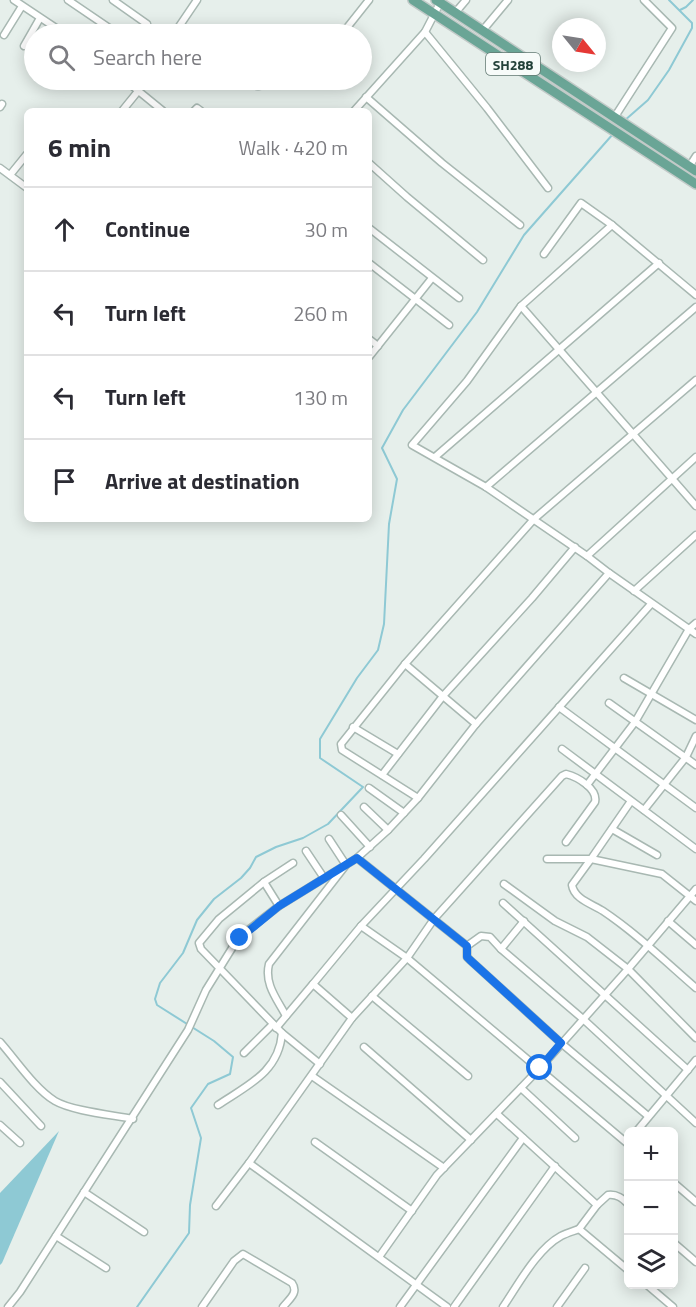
<!DOCTYPE html>
<meta charset="utf-8">
<style>
:root{--surface:#fff;--page:#f7f7f7;--text:#2b2b33;--muted:#7c7c81;--line:#e1e1e2}
body{margin:0;font-family:"Titillium Web",sans-serif;background:var(--page);color:var(--text)}
.controls{position:absolute;right:18px;bottom:18px;display:grid;overflow:hidden;border-radius:9px;box-shadow:0 3px 15px #0003}
.controls button{width:54px;height:54px;display:grid;place-items:center;padding:0;border:0;border-bottom:2px solid var(--line);background:var(--surface);color:var(--text);font:30px sans-serif}
.compass{position:absolute;left:552px;top:18px;width:54px;height:54px;border-radius:50%;background:var(--surface);box-shadow:0 3px 15px #0003;rotate:120deg}
.stop{position:absolute;width:18px;height:18px;margin:-14px;border:4px solid #1a73e8;border-radius:50%;background:#fff}
.stop.end{background:#1a73e8;border-color:#fff;box-shadow:0 2px 6px #0008}
.list{margin:0;padding:0;list-style:none}
h2{display:flex;justify-content:space-between;align-items:center;height:78px;margin:0;padding:0 24px;font-size:26px}
h2 small{font-size:20px;font-weight:400;color:var(--muted)}
.list li{display:grid;grid-template-columns:39px 1fr auto;gap:18px;align-items:center;box-sizing:border-box;height:84px;padding:0 24px;border-top:2px solid var(--line)}
.list b{display:block;font-size:22px;white-space:nowrap}
.list em{font-size:20px;font-style:normal;color:var(--muted)}
.icon{flex:none;width:33px;height:33px;fill:none;stroke:currentColor;stroke-width:2;stroke-linecap:round;stroke-linejoin:round}
.map{position:relative;flex:none;width:696px;height:1307px;overflow:hidden}
.search{position:absolute;background:var(--surface);box-shadow:0 3px 15px #0003;left:24px;top:24px;width:348px;height:66px;display:flex;align-items:center;gap:15px;box-sizing:border-box;padding:0 21px;border-radius:33px;color:var(--muted);font-size:22px}
.panel{position:absolute;background:var(--surface);box-shadow:0 3px 15px #0003;left:24px;top:108px;width:348px;height:414px;border-radius:9px}
.map>svg:first-child{display:block}
</style>
<div class="map">
<svg width="696" height="1307" viewBox="0 0 696 1307">
<rect width="100%" height="100%" fill="#e6efeb"/>
<polygon fill="#8ec9d4" points="59,1131 2,1263 0,1265 0,1193"/>
<g fill="none" stroke-linecap="round" stroke-linejoin="round">
<g stroke="#8ec9d4" stroke-width="2">
<polyline points="680,10 686,7 693,0"/>
<polyline points="624,121 648,100 669,70 692,28 692,23 669,0"/>
<polyline points="137,1307 189,1233 190,1205 201,1138 191,1108 208,1084 230,1074 233,1057 214,1041 157,1005 155,999 160,983 183,953 197,920 214,899 241,878 250,868 256,857 276,847 303,838 328,824 363,787 320,758 320,739 357,678 378,650 384,624 389,524 397,479 382,448 403,410 477,312 524,235 613,134"/>
</g>
<g stroke="#a8b8b2" stroke-width="9">
<g id="street">
<polyline points="14,0 65,34"/>
<polyline points="68,0 118,34"/>
<polyline points="113,0 147,24"/>
<polyline points="455,13 466,0"/>
<polyline points="483,30 508,0"/>
<polyline points="425,32 487,108 548,188"/>
<polyline points="174,34 197,0"/>
<polyline points="342,34 369,0"/>
<polyline points="4,35 22,6"/>
<polyline points="24,46 40,18"/>
<polyline points="125,80 163,111"/>
<polyline points="223,80 258,86 294,80"/>
<polyline points="366,97 442,163 520,225"/>
<polyline points="0,107 2,104"/>
<polyline points="122,111 139,90"/>
<polyline points="194,111 197,108 201,111"/>
<polyline points="354,111 425,32 440,3"/>
<polyline points="614,118 672,28 644,0"/>
<polyline points="369,163 407,197 483,260"/>
<polyline points="689,167 696,156"/>
<polyline points="0,168 27,188"/>
<polyline points="10,175 27,154"/>
<polyline points="369,228 459,298"/>
<polyline points="544,254 581,203 612,225 696,295"/>
<polyline points="369,263 449,325"/>
<polyline points="521,306 696,506"/>
<polyline points="369,339 378,346"/>
<polyline points="369,357 432,278"/>
<polyline points="696,380 534,519 405,664 341,744 342,750 418,798 476,724 609,573 587,556 696,457"/>
<polyline points="435,457 659,263"/>
<polyline points="486,487 696,307"/>
<polyline points="587,556 486,487 412,445 467,381 521,306 612,225"/>
<polyline points="609,573 696,634"/>
<polyline points="634,591 696,535"/>
<polyline points="405,664 476,724"/>
<polyline points="624,678 696,720"/>
<polyline points="609,703 696,765"/>
<polyline points="559,707 696,808"/>
<polyline points="353,727 398,754"/>
<polyline points="562,749 696,849"/>
<polyline points="382,775 443,696 532,598 575,547"/>
<polyline points="587,785 635,722 689,629 696,623"/>
<polyline points="369,788 404,813"/>
<polyline points="364,807 388,830"/>
<polyline points="644,810 686,757 696,736"/>
<polyline points="341,815 370,847"/>
<polyline points="612,829 657,855"/>
<polyline points="306,851 324,878"/>
<polyline points="357,858 388,830 418,798"/>
<polyline points="547,859 591,859 631,801"/>
<polyline points="504,884 555,921 587,937 628,969 696,1038"/>
<path d="M 696,901 L 662,874 L 591,859 L 572,885 C 574,899 592,904 603,911 C 636,933 666,962 696,988"/>
<polyline points="503,903 688,1070"/>
<polyline points="279,906 264,882 293,863"/>
<polyline points="668,921 696,945"/>
<polyline points="361,926 407,958 628,1144"/>
<polyline points="501,949 524,921"/>
<polyline points="313,984 361,926 424,859 651,604"/>
<polyline points="372,996 468,1076"/>
<path d="M 286,1016 C 277,999 264,984 269,964 L 346,865 L 329,839"/>
<polyline points="276,1028 313,984 352,1018"/>
<polyline points="282,1033 320,1064"/>
<path d="M 0,1042 C 16,1060 35,1089 55,1101 C 72,1111 113,1115 133,1119"/>
<polyline points="364,1047 471,1140"/>
<polyline points="244,1053 273,1024"/>
<polyline points="312,1076 444,1168"/>
<polyline points="0,1082 41,1126"/>
<polyline points="521,1088 575,1138"/>
<path d="M 218,1105 C 248,1085 279,1072 282,1033 L 201,949 L 199,943 L 219,919 L 264,882"/>
<polyline points="497,1114 597,1205"/>
<polyline points="648,1116 561,1043 470,960 467,957 467,946 481,936 490,937 501,949 583,1019 696,1123"/>
<polyline points="0,1125 20,1143"/>
<polyline points="636,1132 696,1060"/>
<polyline points="315,1142 412,1211"/>
<polyline points="249,1163 447,1307"/>
<polyline points="674,1183 696,1202"/>
<polyline points="84,1192 144,1232"/>
<path d="M 628,1204 C 622,1198 617,1194 608,1195 L 597,1205 L 579,1229 L 628,1270"/>
<path d="M 216,1206 L 249,1163 L 352,1018 L 407,958 L 434,919 L 562,776 L 566,774 C 578,777 598,789 595,802 L 566,842"/>
<polyline points="56,1236 106,1268"/>
<polyline points="674,1243 696,1262"/>
<polyline points="379,1257 437,1175 540,1068 628,969 696,889"/>
<polyline points="646,1284 673,1307"/>
<polyline points="8,1307 20,1292 188,1030 206,990 234,945 247,931 279,906 357,858 467,946"/>
<path d="M 202,1307 L 234,1261 L 243,1254 L 292,1283 C 299,1293 289,1299 283,1307"/>
<polyline points="400,1307 523,1138"/>
<polyline points="454,1307 555,1166"/>
<path d="M 503,1307 C 518,1285 537,1249 561,1236 C 567,1233 574,1231 579,1229"/>
<polyline points="557,1307 585,1268"/>
</g>
</g>
<g stroke="#c2cac8" stroke-width="12">
<g id="primary">
<polyline points="413,0 696,184"/>
<polyline points="436,0 696,171"/>
</g>
</g>
<use href="#street" stroke="#fff" stroke-width="6"/>
<use href="#primary" stroke="#6aa596" stroke-width="9"/>
</g>
<g fill="none" stroke-linecap="round" stroke-linejoin="round">
<polyline stroke="#1a73e8" stroke-width="8" points="240,938 279,906 357,858 467,946 467,957 470,960 561,1043 540,1068"/>
</g>
<g text-anchor="middle" dominant-baseline="central" stroke-width="6" stroke-linejoin="round" paint-order="stroke">
<rect fill="#f7fbf9" stroke="#637a73" stroke-width="1.5" x="486" y="53" width="54" height="22" rx="4.5"/>
<g font-size="14" font-weight="bold" fill="#24423a">
<text x="513" y="64">SH288</text>
</g>
</g>
</svg>
<div class="controls">
<button>+</button>
<button>−</button>
<button><svg class="icon" aria-label="layers" viewBox="0 0 24 24"><path d="M12 4l9 5-9 5-9-5zM3 14l9 5 9-5"/></svg></button>
</div>
<svg class="compass" viewBox="-18 -18 36 36"><path d="M0-13l5 13h-10z" fill="#e53935"/><path d="M0 13l5-13h-10z" fill="#7c7c81"/></svg>
<div class="stop" style="left:540px;top:1068px"></div>
<div class="stop end" style="left:240px;top:938px"></div>
<div class="search"><svg class="icon" aria-label="search" viewBox="0 0 24 24"><circle cx="10" cy="10" r="6"/><path d="M15 15l6 6"/></svg>Search here</div>
<section class="panel">
<h2>6 min<small>Walk · 420 m</small></h2>
<ul class="list">
<li><svg class="icon" aria-label="ahead" viewBox="0 0 24 24"><path d="M12 20V5M6 11l6-6 6 6"/></svg><div><b>Continue</b></div><em>30 m</em></li>
<li><svg class="icon" aria-label="left" viewBox="0 0 24 24"><path d="M17 20v-9H6M10 6l-5 5 5 5"/></svg><div><b>Turn left</b></div><em>260 m</em></li>
<li><svg class="icon" aria-label="left" viewBox="0 0 24 24"><path d="M17 20v-9H6M10 6l-5 5 5 5"/></svg><div><b>Turn left</b></div><em>130 m</em></li>
<li><svg class="icon" aria-label="arrive" viewBox="0 0 24 24"><path d="M6 21V4h12l-3 4 3 4H6"/></svg><div><b>Arrive at destination</b></div></li>
</ul>
</section>
</div>
